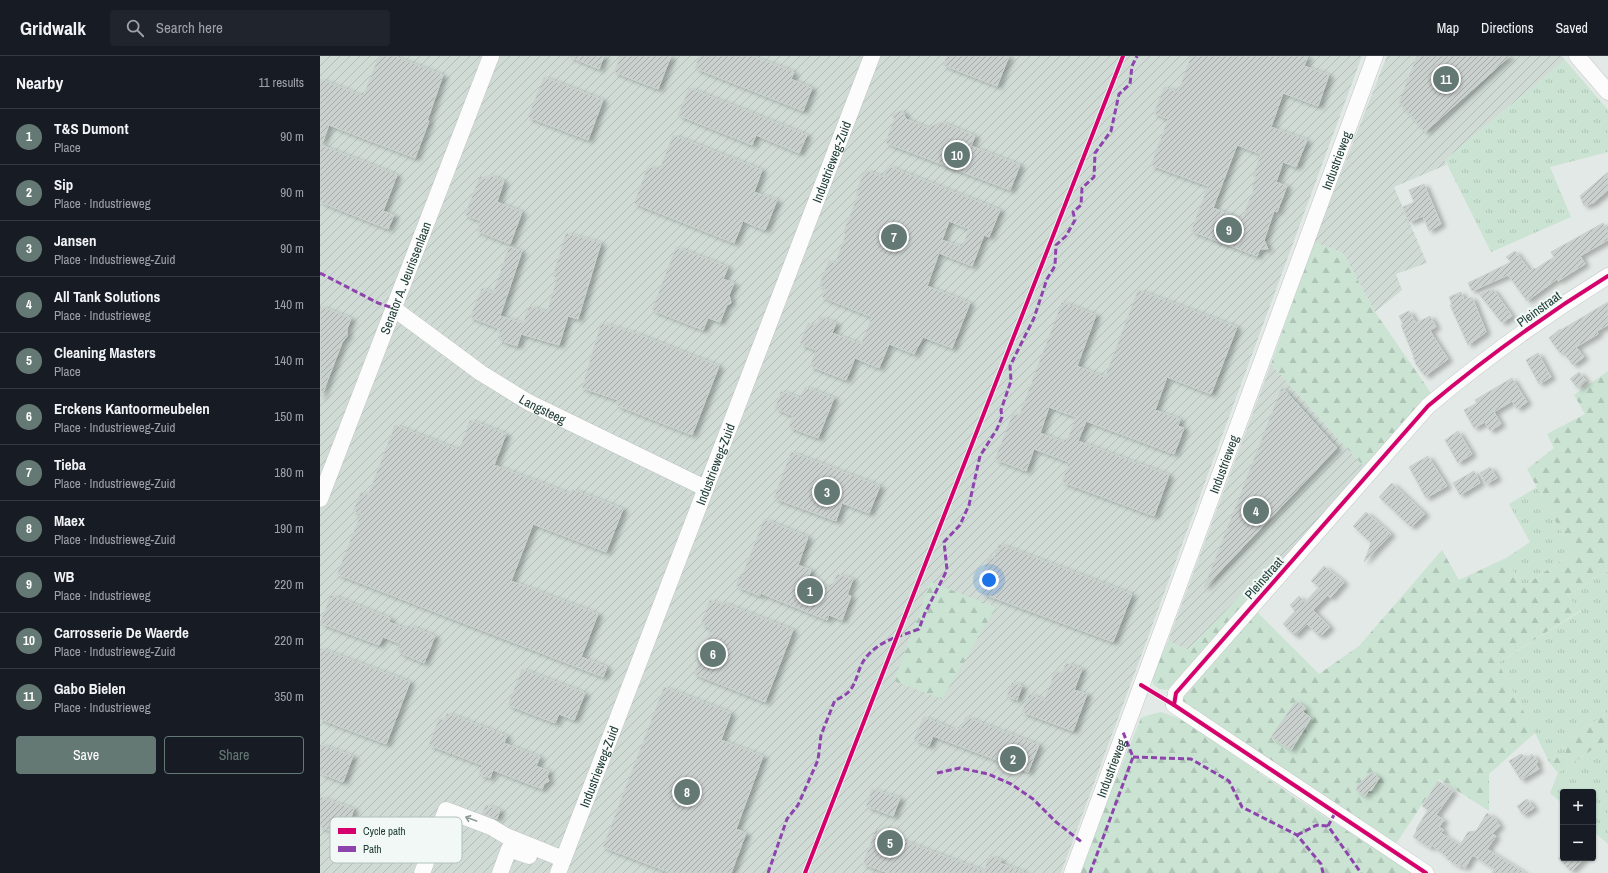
<!DOCTYPE html>
<meta charset="utf-8">
<style>
:root{--surface:#171b24;--page:#20242c;--text:#f1f3f6;--muted:#9ea1a6;--line:#363941;--accent:#647974}
body{margin:0;font-family:"Archivo Narrow",sans-serif;background:var(--page);color:var(--text)}
.controls{position:absolute;right:12px;bottom:12px;display:grid;overflow:hidden;border-radius:4px;box-shadow:0 1px 3px #0004}
.controls button{width:36px;height:36px;display:grid;place-items:center;padding:0;border:0;border-bottom:1px solid var(--line);background:var(--surface);color:var(--text);font:20px sans-serif}
.you{position:absolute;left:669px;top:524px;width:14px;height:14px;margin:-10px;border:3px solid #fff;border-radius:50%;background:#1a73e8;box-shadow:0 0 0 6px #1a73e833}
.badge{display:grid;place-items:center;width:26px;height:26px;border-radius:50%;background:var(--accent);color:#fff;font-size:13px;font-weight:700}
.pin{position:absolute;translate:-50% -50%;border:2px solid #fff;box-shadow:0 1px 4px #0006}
.list{margin:0;padding:0;list-style:none}
h2{display:flex;justify-content:space-between;align-items:center;height:52px;margin:0;padding:0 16px;font-size:17px}
h2 small{font-size:13px;font-weight:400;color:var(--muted)}
.list li{display:grid;grid-template-columns:26px 1fr auto;gap:12px;align-items:center;box-sizing:border-box;height:56px;padding:0 16px;border-top:1px solid var(--line)}
.list b{display:block;font-size:15px;white-space:nowrap}
.list p{margin:0;font-size:13px;white-space:nowrap;color:var(--muted)}
.list em{font-size:13px;font-style:normal;color:var(--muted)}
.actions{display:flex;gap:8px;padding:12px 16px}
.actions a{flex:1;padding:9px 0;border:1px solid var(--accent);border-radius:4px;text-align:center;font-size:14px;color:var(--accent)}
.actions .main{background:var(--accent);color:#fff}
.icon{flex:none;width:22px;height:22px;fill:none;stroke:currentColor;stroke-width:2;stroke-linecap:round;stroke-linejoin:round}
.map{position:relative;flex:none;width:1288px;height:817px;overflow:hidden}
header{display:flex;align-items:center;gap:24px;box-sizing:border-box;height:56px;padding:0 20px;background:var(--surface);border-bottom:1px solid var(--line)}
header strong{font-size:19px}
nav{display:flex;gap:22px;margin-inline-start:auto;font-size:14px}
.search{width:280px;height:36px;background:var(--page);display:flex;align-items:center;gap:10px;box-sizing:border-box;padding:0 14px;border-radius:4px;color:var(--muted);font-size:15px}
main{display:flex}
aside{flex:1;background:var(--surface)}
.map>svg:first-child{display:block}
</style>
<header>
<strong>Gridwalk</strong>
<div class="search"><svg class="icon" aria-label="search" viewBox="0 0 24 24"><circle cx="10" cy="10" r="6"/><path d="M15 15l6 6"/></svg>Search here</div>
<nav><a>Map</a><a>Directions</a><a>Saved</a></nav>
</header>
<main>
<aside>
<h2>Nearby<small>11 results</small></h2>
<ul class="list">
<li><span class="badge">1</span><div><b>T&amp;S Dumont</b><p>Place</p></div><em>90 m</em></li>
<li><span class="badge">2</span><div><b>Sip</b><p>Place · Industrieweg</p></div><em>90 m</em></li>
<li><span class="badge">3</span><div><b>Jansen</b><p>Place · Industrieweg-Zuid</p></div><em>90 m</em></li>
<li><span class="badge">4</span><div><b>All Tank Solutions</b><p>Place · Industrieweg</p></div><em>140 m</em></li>
<li><span class="badge">5</span><div><b>Cleaning Masters</b><p>Place</p></div><em>140 m</em></li>
<li><span class="badge">6</span><div><b>Erckens Kantoormeubelen</b><p>Place · Industrieweg-Zuid</p></div><em>150 m</em></li>
<li><span class="badge">7</span><div><b>Tieba</b><p>Place · Industrieweg-Zuid</p></div><em>180 m</em></li>
<li><span class="badge">8</span><div><b>Maex</b><p>Place · Industrieweg-Zuid</p></div><em>190 m</em></li>
<li><span class="badge">9</span><div><b>WB</b><p>Place · Industrieweg</p></div><em>220 m</em></li>
<li><span class="badge">10</span><div><b>Carrosserie De Waerde</b><p>Place · Industrieweg-Zuid</p></div><em>220 m</em></li>
<li><span class="badge">11</span><div><b>Gabo Bielen</b><p>Place · Industrieweg</p></div><em>350 m</em></li>
</ul>
<div class="actions"><a class="main">Save</a><a>Share</a></div>
</aside>
<div class="map">
<svg width="1288" height="817" viewBox="0 0 1288 817">
<defs>
<pattern id="industrial-furrows" width="10" height="10" patternUnits="userSpaceOnUse"><rect width="10" height="10" fill="#d0dbd6"/><path d="M-1 1l2-2M0 10L10 0M9 11l2-2" fill="none" stroke="#b2bdb8"/></pattern>
<pattern id="grass-tufts" width="24" height="20" patternUnits="userSpaceOnUse"><rect width="24" height="20" fill="#cbe3d3"/><path d="M3 7l-1-3M5 7V3M7 7l1-3M15 17l-1-3M17 17v-4M19 17l1-3" fill="none" stroke="#aec4b6"/></pattern>
<pattern id="forest-firs" width="22" height="20" patternUnits="userSpaceOnUse"><rect width="22" height="20" fill="#cbe3d3"/><path d="M5 1l3.5 6h-7zM16 11l3.5 6h-7z" fill="#aec4b6"/></pattern>
<pattern id="building-hatch" width="6" height="6" patternUnits="userSpaceOnUse"><rect width="6" height="6" fill="#cad0ce"/><path d="M-1 1l2-2M0 6l6-6M5 7l2-2" fill="none" stroke="#a4aaa8"/></pattern>
<filter id="shadow"><feDropShadow dx="4.5" dy="2.5" stdDeviation="2" flood-color="#0004"/></filter>
</defs>
<rect width="100%" height="100%" fill="#e3e9e6"/>
<g fill="url(#industrial-furrows)">
<polygon points="0,0 1042,0 741,817 0,817"/>
<polygon points="1067,0 1242,0 1245,4 1125,104 1126,109 1074,131 1107,207 1076,218 1082,234 1055,256 1023,197 994,186"/>
<polygon points="951,308 1045,412 959,511 953,506 868,594 848,585"/>
</g>
<g fill="url(#grass-tufts)">
<polygon points="1245,4 1288,54 1288,96 1230,111 1251,161 1171,196 1125,104"/>
<polygon points="1217,431 1253,497 1202,531 1186,502 1210,486 1189,448"/>
<polygon points="1288,515 1288,656 1242,689 1246,696 1229,706 1215,677 1178,607 1261,555 1247,539"/>
<polygon points="1288,683 1288,788 1273,775 1273,736 1243,736 1243,748 1230,737 1238,717"/>
</g>
<g fill="url(#forest-firs)">
<polygon points="994,186 1023,197 1055,256 1111,337 1045,412 951,308"/>
<polygon points="1288,315 1288,515 1247,539 1261,554 1178,607 1215,677 1169,718 1169,755 1119,723 1075,789 863,647 861,640 934,553 999,618 1039,590 1122,494 1139,524 1186,502 1202,531 1253,497 1207,413 1234,392 1227,378 1265,358 1254,339"/>
<polygon points="953,505 959,511 854,630 847,634 839,633 833,628 832,621 848,585 868,594"/>
<polygon points="610,526 676,551 622,643 574,625"/>
<polygon points="841,656 863,664 977,743 1093,817 761,817 787,746 821,662 829,659"/>
<polygon points="1288,656 1288,683 1238,717 1229,706 1246,696 1242,689"/>
</g>
<g fill="url(#building-hatch)" stroke="#cbd2cf" fill-rule="evenodd" filter="url(#shadow)">
<polygon points="59,0 74,0 123,19 107,65 109,65 95,102 9,69 1,89 77,119 63,155 74,159 68,173 0,146 0,23 43,40"/>
<polygon points="248,0 284,0 279,13"/>
<polygon points="301,0 351,0 338,33 294,16"/>
<polygon points="379,0 432,0 474,16 471,23 492,32 483,55 375,12"/>
<polygon points="627,0 689,0 677,30 623,9"/>
<path d="M 871,0 L 988,0 L 984,10 L 1009,19 L 998,50 L 963,37 L 951,71 L 987,84 L 976,111 L 963,106 L 956,126 L 967,130 L 957,156 L 954,155 L 944,184 L 948,193 L 940,193 L 937,200 L 871,175 L 888,130 L 831,109 L 848,63 L 834,57 L 844,31 L 858,36 ZM 917,89 L 941,98 L 933,120 L 936,121 L 932,131 L 934,132 L 922,163 L 893,152 Z"/>
<polygon points="1097,0 1190,0 1105,76 1079,46"/>
<polygon points="224,21 283,44 268,84 208,61"/>
<polygon points="369,32 487,79 479,97 436,79 432,89 358,59"/>
<polygon points="582,54 586,63 608,72 621,66 655,80 651,90 700,109 690,134 566,87 568,82 568,79 574,63 572,59"/>
<polygon points="353,79 442,114 434,136 457,144 445,174 423,165 414,187 314,147 328,110 339,115"/>
<path d="M 568,110 L 680,154 L 669,181 L 664,179 L 652,210 L 619,197 L 607,230 L 650,247 L 632,292 L 603,281 L 594,298 L 569,288 L 559,312 L 535,302 L 526,324 L 490,310 L 496,294 L 480,288 L 488,267 L 496,270 L 500,261 L 516,267 L 512,277 L 541,288 L 552,261 L 502,241 L 505,232 L 499,230 L 509,204 L 515,207 L 526,178 L 523,177 L 538,139 L 536,139 L 538,131 L 545,114 L 564,121 ZM 629,165 L 649,173 L 642,191 L 622,184 Z"/>
<polygon points="1288,116 1288,134 1273,147 1264,150 1260,140"/>
<polygon points="169,119 184,125 177,146 202,156 190,188 157,175 161,165 145,159 160,120 167,123"/>
<polygon points="1104,128 1121,168 1109,175 1103,160 1089,166 1083,151 1094,146 1089,134"/>
<polygon points="1283,167 1288,176 1288,184 1260,200 1265,208 1238,225 1237,223 1207,245 1188,219 1152,235 1148,227 1191,206 1186,201 1195,195 1210,215 1214,212 1215,213 1234,201 1231,196"/>
<polygon points="246,177 281,187 258,263 248,260 239,289 201,278 197,290 179,284 182,277 177,275 178,272 150,261 162,232 173,237 189,191 202,195 180,260 203,267 209,250 227,256 237,222 233,220"/>
<polygon points="356,191 408,211 403,223 414,227 409,239 411,247 407,249 400,266 388,262 383,274 332,254"/>
<polygon points="1173,233 1192,260 1182,267 1159,238"/>
<path d="M 818,234 L 917,271 L 891,338 L 847,321 L 835,354 L 860,363 L 858,370 L 864,372 L 854,398 L 766,365 L 758,385 L 849,419 L 834,460 L 742,426 L 749,406 L 714,393 L 706,415 L 675,403 L 693,357 L 699,360 L 742,246 L 776,259 L 757,310 L 785,321 ZM 729,351 L 756,361 L 746,387 L 720,377 Z"/>
<polygon points="1141,236 1144,244 1152,241 1166,276 1148,289 1130,249 1132,249 1129,241"/>
<polygon points="1288,246 1288,269 1277,275 1278,278 1256,291 1264,301 1253,309 1242,295 1240,297 1229,282 1240,273 1241,274"/>
<polygon points="0,250 31,262 27,273 27,280 22,287 1,341"/>
<polygon points="1089,255 1096,267 1110,260 1116,271 1110,274 1113,280 1128,303 1105,320 1095,307 1096,306 1093,302 1094,301 1081,269 1083,268 1079,260"/>
<polygon points="281,267 318,278 399,310 372,379 296,349 298,344 262,332"/>
<polygon points="1218,297 1231,321 1219,328 1206,304"/>
<polygon points="1259,316 1266,325 1258,332 1250,323"/>
<polygon points="1192,322 1207,346 1197,353 1192,345 1174,356 1181,368 1170,375 1165,366 1154,372 1144,354 1157,347 1155,344"/>
<polygon points="485,331 514,342 498,382 469,371 473,360 455,352 461,335 480,342"/>
<polygon points="962,331 1017,392 884,532"/>
<polygon points="150,364 186,378 174,409 250,438 252,433 303,453 286,496 213,468 191,525 278,558 261,601 287,611 283,621 17,518 41,458 33,455 41,436 48,439 75,369 139,394"/>
<polygon points="1138,375 1152,398 1138,407 1125,384"/>
<polygon points="471,396 560,430 549,457 522,447 516,465 454,442"/>
<polygon points="1108,400 1127,430 1106,442 1089,411"/>
<polygon points="1170,411 1177,422 1166,428 1160,417"/>
<polygon points="1154,415 1160,427 1140,439 1133,427"/>
<polygon points="1072,427 1105,458 1091,471 1059,441"/>
<polygon points="1046,456 1071,478 1044,506 1051,487 1033,470"/>
<polygon points="444,463 488,481 478,509 491,514 488,523 511,532 517,518 533,523 527,539 531,540 522,564 509,559 507,564 440,537 440,540 416,530 420,520 422,520"/>
<polygon points="679,488 812,538 793,586 661,537 666,523 661,521 669,500 674,502"/>
<polygon points="1004,510 1024,526 1010,542 1008,539 993,554 1010,571 1002,579 1001,578 999,580 987,568 975,580 963,568 975,555 970,549 979,540 985,546 999,531 991,525"/>
<polygon points="11,539 70,562 69,566 86,573 88,569 115,580 104,607 78,596 81,588 63,581 59,589 0,567"/>
<polygon points="390,544 401,548 401,546 473,574 445,646 374,618 391,572 381,568"/>
<polygon points="0,592 90,626 66,688 0,663"/>
<polygon points="746,607 762,613 754,634 767,638 753,675 702,656 709,638 724,644 735,615 742,617"/>
<polygon points="202,613 265,637 254,664 239,658 235,667 188,649"/>
<polygon points="692,626 702,630 697,644 687,640"/>
<polygon points="344,631 411,657 401,684 443,700 416,773 426,777 411,817 351,817 283,791"/>
<polygon points="976,645 986,652 983,656 991,662 971,694 951,681"/>
<polygon points="127,657 187,680 184,687 220,701 216,710 229,715 227,720 229,725 224,728 222,733 173,714 170,722 159,718 162,709 109,689 119,662 124,664"/>
<polygon points="604,661 635,674 636,672 641,673 646,661 719,689 708,716 613,680 609,690 594,683"/>
<polygon points="0,688 33,700 23,726 0,717"/>
<polygon points="1201,698 1207,702 1212,698 1218,706 1216,708 1219,713 1201,724 1189,705"/>
<polygon points="1051,716 1059,722 1051,735 1049,734 1045,740 1036,734 1037,732 1036,731"/>
<polygon points="1118,725 1133,735 1116,759 1124,764 1119,771 1124,774 1121,777 1140,789 1148,776 1156,775 1167,757 1177,764 1176,766 1180,769 1172,778 1176,780 1167,793 1205,817 1172,817 1174,813 1154,800 1152,800 1145,812 1141,809 1140,811 1127,803 1128,802 1112,789 1110,792 1093,781 1097,774 1096,773 1108,754 1102,750"/>
<polygon points="552,733 580,742 573,760 546,750"/>
<polygon points="0,741 34,753 24,780 0,771"/>
<polygon points="1207,743 1214,752 1203,759 1197,750"/>
<polygon points="166,749 180,754 177,763 162,758"/>
<polygon points="555,774 664,815 669,800 681,804 680,807 704,816 704,817 568,817 543,808"/>
<polygon points="1238,802 1265,802 1251,815"/>
</g>
<g fill="none" stroke-linecap="round" stroke-linejoin="round">
<g stroke="#c0c6c4" stroke-width="17">
<g id="minor">
<polyline points="1257,0 1288,36"/>
<path id="s1" d="M 73,252 L 161,317 L 208,346 L 385,432"/>
<path id="s2" d="M 0,443 L 171,0"/>
<polyline points="102,817 126,754 171,771 186,780 243,803"/>
<polyline points="180,817 189,793 209,800"/>
<path id="s3" d="M 238,817 L 552,0"/>
<path id="s4" d="M 752,817 L 1055,0"/>
<path d="M 1106,817 L 854,649 L 856,637 L 1108,350 C 1164,303 1225,259 1288,220"/>
</g>
</g>
<use href="#minor" stroke="#fbfcfb" stroke-width="16"/>
<g stroke="#8e44ad" stroke-width="3" stroke-dasharray="6 3" stroke-linecap="butt">
<polyline points="0,217 58,247 73,252"/>
<polyline points="813,701 871,703 909,725 922,751 977,779 1001,808 1003,817"/>
<polyline points="617,717 640,712 668,718 691,728 713,743 736,766 763,787"/>
<polyline points="1015,757 1008,770 1041,817"/>
<polyline points="977,779 997,769 1008,770"/>
<path d="M 448,817 L 467,763 L 478,749 L 498,704 L 501,679 L 515,644 C 541,635 533,615 548,599 C 563,583 579,581 599,573 L 605,557 L 627,514 L 624,486 L 640,469 L 649,449 L 660,400 L 677,373 L 682,361 L 681,354 L 691,325 L 690,310 L 714,262 L 727,223 L 735,210 L 736,189 L 746,180 L 755,164 L 753,156 L 761,149 L 762,132 L 774,121 L 775,97 L 791,75 L 799,38 L 810,28 L 812,10 L 817,0"/>
<polyline points="770,817 813,701 803,676"/>
</g>
<g stroke="#f1f8f5" stroke-width="6">
<g id="cycleway">
<polyline points="821,629 854,649 1106,817"/>
<path d="M 854,649 L 856,637 L 1108,350 C 1164,303 1225,259 1288,220"/>
<polyline points="485,817 803,0"/>
</g>
</g>
<use href="#cycleway" stroke="#d6006c" stroke-width="4"/>
</g>
<defs><path id="oneway-shaft" d="M-6 0H5M1.5-3L5.5 0L1.5 3" fill="none" stroke-width="1.6" stroke-linecap="round" stroke-linejoin="round"/></defs>
<use stroke="#8e9c99" href="#oneway-shaft" transform="translate(151 763) rotate(-160)"/>
<g text-anchor="middle" dominant-baseline="central" stroke-width="4" stroke-linejoin="round" paint-order="stroke">
<g font-size="13" fill="#203d37" stroke="#f1f8f5">
<text stroke="none"><textPath href="#s4" startOffset="760">Industrieweg</textPath></text>
<text stroke="none"><textPath href="#s3" startOffset="762">Industrieweg-Zuid</textPath></text>
<text stroke="none"><textPath href="#s2" startOffset="237">Senator A. Jeurissenlaan</textPath></text>
<text transform="translate(1219 253) rotate(-36)">Pleinstraat</text>
<text stroke="none"><textPath href="#s1" startOffset="181">Langsteeg</textPath></text>
<text stroke="none"><textPath href="#s3" startOffset="438">Industrieweg-Zuid</textPath></text>
<text stroke="none"><textPath href="#s4" startOffset="436">Industrieweg</textPath></text>
<text transform="translate(944 522) rotate(-49)">Pleinstraat</text>
<text stroke="none"><textPath href="#s3" startOffset="114">Industrieweg-Zuid</textPath></text>
<text stroke="none"><textPath href="#s4" startOffset="112">Industrieweg</textPath></text>
</g>
</g>
<rect x="10" y="761" width="132" height="46" rx="6" fill="#f1f8f5" stroke="#b2c0bc" stroke-width="1"/>
<rect x="18" y="772" width="18" height="6" fill="#d6006c"/>
<rect x="18" y="790" width="18" height="6" fill="#8e44ad"/>
<g font-size="11" fill="#203d37">
<text x="43" y="779">Cycle path</text>
<text x="43" y="797">Path</text>
</g>
</svg>
<div class="controls">
<button>+</button>
<button>−</button>
</div>
<div class="you"></div>
<div class="pin badge" style="left:490px;top:535px">1</div>
<div class="pin badge" style="left:693px;top:703px">2</div>
<div class="pin badge" style="left:507px;top:436px">3</div>
<div class="pin badge" style="left:936px;top:455px">4</div>
<div class="pin badge" style="left:570px;top:787px">5</div>
<div class="pin badge" style="left:393px;top:598px">6</div>
<div class="pin badge" style="left:574px;top:181px">7</div>
<div class="pin badge" style="left:367px;top:736px">8</div>
<div class="pin badge" style="left:909px;top:174px">9</div>
<div class="pin badge" style="left:637px;top:99px">10</div>
<div class="pin badge" style="left:1126px;top:23px">11</div>
</div>
</main>
